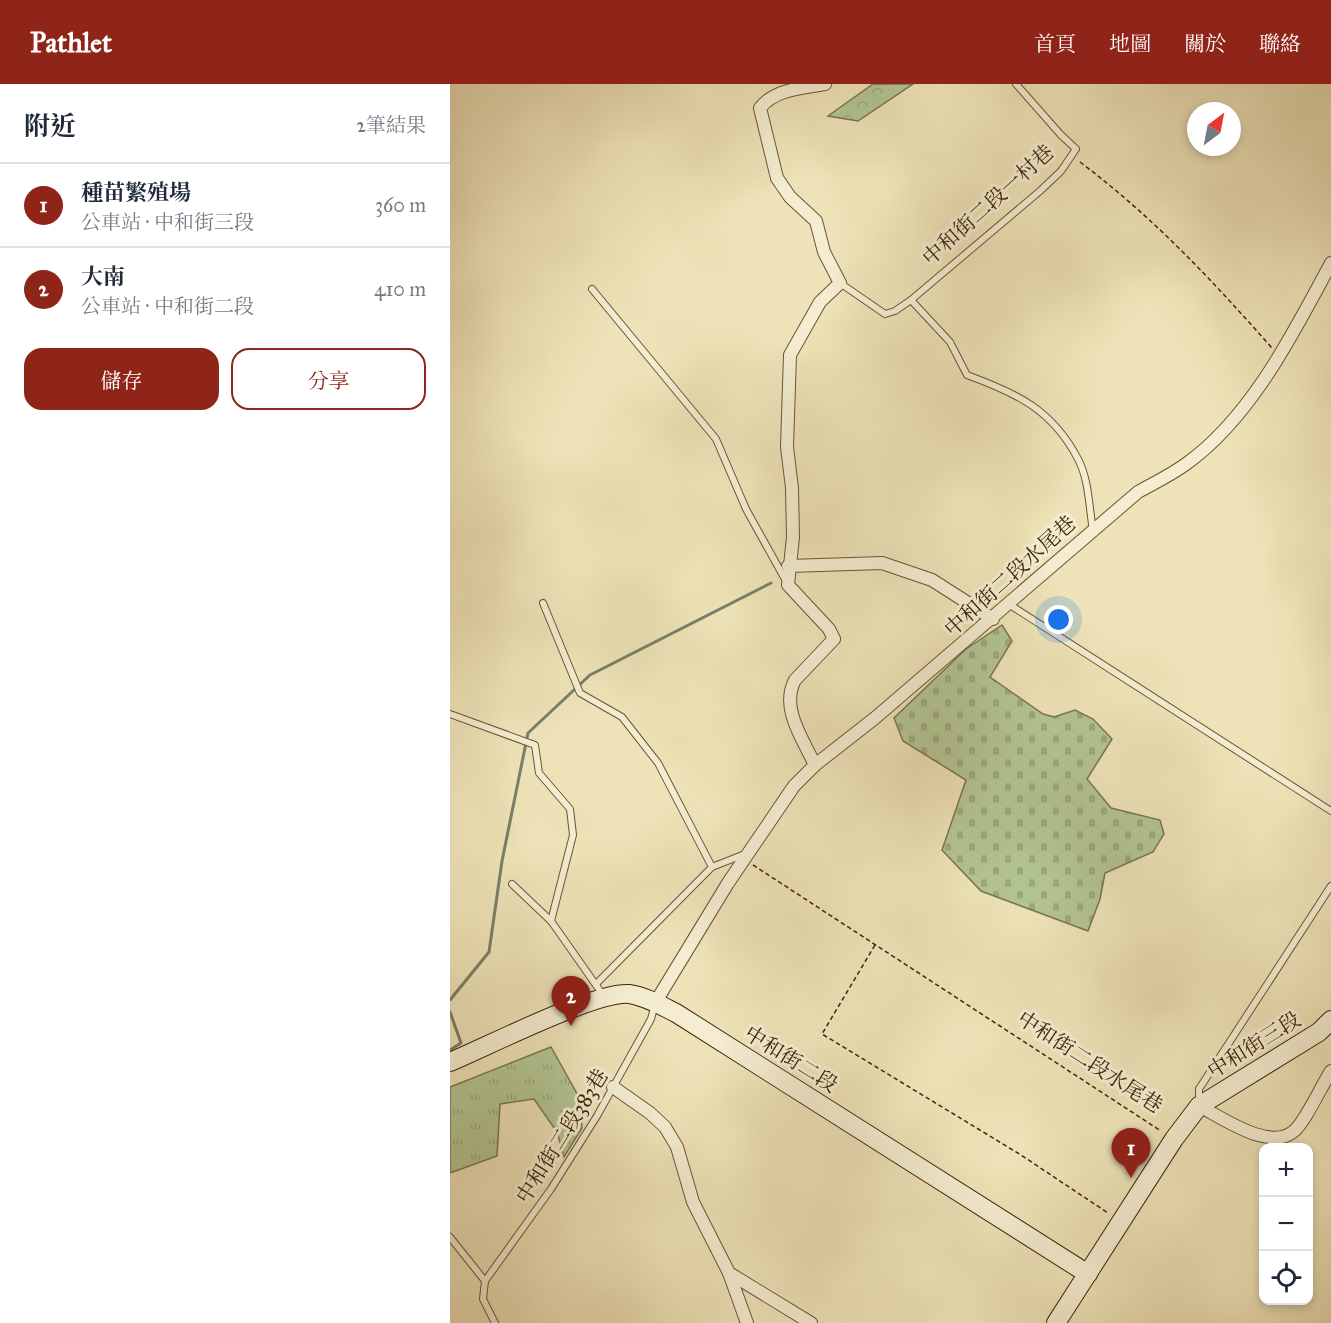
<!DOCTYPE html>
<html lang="zh-TW">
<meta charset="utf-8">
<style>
:root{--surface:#fff;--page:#f6f6f7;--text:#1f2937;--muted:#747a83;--line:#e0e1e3;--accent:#8f2418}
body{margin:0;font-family:"IM FELL Great Primer","Noto Serif TC",serif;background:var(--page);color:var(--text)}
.controls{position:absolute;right:18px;bottom:18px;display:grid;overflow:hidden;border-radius:12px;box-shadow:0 3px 9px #0003}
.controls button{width:54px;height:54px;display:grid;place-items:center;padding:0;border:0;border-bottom:2px solid var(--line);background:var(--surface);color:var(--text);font:30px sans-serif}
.compass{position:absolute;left:737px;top:18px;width:54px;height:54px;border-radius:50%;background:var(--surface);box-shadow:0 3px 9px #0003;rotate:32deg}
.you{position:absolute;left:609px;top:536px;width:21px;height:21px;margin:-15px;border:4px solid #fff;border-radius:50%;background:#1a73e8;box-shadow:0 0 0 9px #1a73e833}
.badge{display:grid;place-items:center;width:39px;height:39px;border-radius:50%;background:var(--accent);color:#fff;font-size:20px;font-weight:700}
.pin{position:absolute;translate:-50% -50px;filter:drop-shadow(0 2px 3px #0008)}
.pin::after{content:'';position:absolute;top:32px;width:21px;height:18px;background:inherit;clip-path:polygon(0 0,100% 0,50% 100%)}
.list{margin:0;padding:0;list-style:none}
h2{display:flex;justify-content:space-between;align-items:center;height:78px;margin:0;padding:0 24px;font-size:26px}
h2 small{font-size:20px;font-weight:400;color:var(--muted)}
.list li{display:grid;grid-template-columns:39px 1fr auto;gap:18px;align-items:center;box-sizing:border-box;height:84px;padding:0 24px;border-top:2px solid var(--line)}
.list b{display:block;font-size:22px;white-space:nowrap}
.list p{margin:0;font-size:20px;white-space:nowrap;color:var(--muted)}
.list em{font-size:20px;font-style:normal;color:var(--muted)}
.actions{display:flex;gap:12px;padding:18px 24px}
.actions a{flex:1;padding:14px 0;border:2px solid var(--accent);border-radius:18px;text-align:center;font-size:21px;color:var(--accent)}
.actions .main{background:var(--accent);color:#fff}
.icon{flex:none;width:33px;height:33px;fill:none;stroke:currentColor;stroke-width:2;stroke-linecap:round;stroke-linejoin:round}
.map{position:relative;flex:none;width:881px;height:1239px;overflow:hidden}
header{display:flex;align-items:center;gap:36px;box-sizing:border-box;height:84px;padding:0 30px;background:var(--accent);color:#fff}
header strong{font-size:28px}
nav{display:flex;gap:33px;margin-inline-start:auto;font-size:21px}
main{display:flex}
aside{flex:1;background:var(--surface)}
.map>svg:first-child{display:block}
</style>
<header>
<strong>Pathlet</strong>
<nav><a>首頁</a><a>地圖</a><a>關於</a><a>聯絡</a></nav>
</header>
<main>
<aside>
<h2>附近<small>2筆結果</small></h2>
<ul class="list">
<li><span class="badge">1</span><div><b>種苗繁殖場</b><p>公車站 · 中和街三段</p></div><em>360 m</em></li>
<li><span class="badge">2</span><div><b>大南</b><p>公車站 · 中和街二段</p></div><em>410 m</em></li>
</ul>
<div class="actions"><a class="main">儲存</a><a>分享</a></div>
</aside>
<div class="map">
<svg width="881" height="1239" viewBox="0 0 881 1239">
<defs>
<pattern id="forest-crowns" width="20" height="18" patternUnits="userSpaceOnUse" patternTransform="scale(1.5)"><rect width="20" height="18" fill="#b3c593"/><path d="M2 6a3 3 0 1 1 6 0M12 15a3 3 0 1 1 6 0" fill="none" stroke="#9ba97d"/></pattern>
<pattern id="cemetery-stones" width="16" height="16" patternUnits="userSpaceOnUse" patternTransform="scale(1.5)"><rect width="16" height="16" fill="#b3c593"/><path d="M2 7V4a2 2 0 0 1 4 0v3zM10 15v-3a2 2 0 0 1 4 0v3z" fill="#9ba97d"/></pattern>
<pattern id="park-tufts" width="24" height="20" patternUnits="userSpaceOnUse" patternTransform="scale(1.5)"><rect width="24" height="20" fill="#b3c593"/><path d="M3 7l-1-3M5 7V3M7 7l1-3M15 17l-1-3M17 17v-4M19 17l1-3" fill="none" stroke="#9ba97d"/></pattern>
</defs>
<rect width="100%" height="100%" fill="#eee3b8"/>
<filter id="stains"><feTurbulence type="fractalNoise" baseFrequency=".00333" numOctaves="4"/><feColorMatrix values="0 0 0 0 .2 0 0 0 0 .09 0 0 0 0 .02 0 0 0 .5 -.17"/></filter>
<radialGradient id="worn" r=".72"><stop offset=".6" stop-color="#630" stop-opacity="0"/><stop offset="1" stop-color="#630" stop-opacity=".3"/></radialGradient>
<polygon fill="url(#forest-crowns)" stroke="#7a754e" stroke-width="1.5" points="423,0 463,0 408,37 378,32"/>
<polygon fill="url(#cemetery-stones)" stroke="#7a754e" stroke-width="1.5" points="552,541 562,557 540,593 593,630 604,633 625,626 643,635 662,655 637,695 661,724 710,736 714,750 703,768 655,789 650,815 638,847 531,807 492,766 516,696 453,657 444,634 516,565"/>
<polygon fill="url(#park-tufts)" stroke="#7a754e" stroke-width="1.5" points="101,963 130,1015 132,1044 114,1073 107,1048 84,1015 50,1020 47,1072 0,1089 0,1003"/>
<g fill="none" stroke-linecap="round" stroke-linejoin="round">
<g stroke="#778169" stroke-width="3">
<polyline points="0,916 39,868 52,777 78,649 140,591 321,499"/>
<polyline points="0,928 11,959 0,966"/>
</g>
<g stroke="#6c5434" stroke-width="8">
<g id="lane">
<path d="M 390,199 L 435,230 L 445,227 L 461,216 L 500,258 L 517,291 C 566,309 602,325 628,375 C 639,396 639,423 643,447"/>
<polyline points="142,205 266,355 296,425 336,497"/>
<polyline points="461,216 590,107 611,87 626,65 611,51 566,0"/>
<polyline points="93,519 130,609 172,633 208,679 262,783"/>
<polyline points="560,521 881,727"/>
<polyline points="0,630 85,661 89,689 120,725 123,751 101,837 153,911"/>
<polyline points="62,800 101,837"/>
<polyline points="146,900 262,783 295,770"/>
<polyline points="749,1017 749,1005 881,802"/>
<polyline points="0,1153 35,1197 33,1215 45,1239"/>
<polyline points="35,1197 101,1105 147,1032 201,935 205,920"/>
</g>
</g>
<g stroke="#6c5434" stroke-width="14">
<g id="street">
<polyline points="338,482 432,479 482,496 543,535"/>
<path d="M 365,681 C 353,655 330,624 345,596 L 384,555 L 379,545 L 338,501 L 343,453 L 342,404 L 337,363 L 340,271 L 370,218 L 390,199 L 374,168 L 366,137 L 340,113 L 327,94 L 310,24 C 325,5 352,4 375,0"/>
<path d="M 205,919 L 278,799 L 344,702 L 365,681 L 425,634 L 688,408 C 704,399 721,391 736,380 C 801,334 844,248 881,179"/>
<polyline points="163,1003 200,1029 215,1043 227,1063 243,1118 279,1189 361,1239"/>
<path d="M 749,1022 C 773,1034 820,1068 844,1047 C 855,1038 872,1001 881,987"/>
<polyline points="279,1189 297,1239"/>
</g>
</g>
<g stroke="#402508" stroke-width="20">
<g id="secondary">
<path d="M 0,978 C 36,963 146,907 179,910 C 195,912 212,922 226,929 L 638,1190"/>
<polyline points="606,1239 724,1055 749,1022 869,948 881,936"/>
</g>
</g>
<g stroke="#402508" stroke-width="1.5" stroke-dasharray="4.5 3" stroke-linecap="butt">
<path d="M 630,78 C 703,133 761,195 822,264"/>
<polyline points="303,781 711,1047"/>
<polyline points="425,861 372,950 571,1071 658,1129"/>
</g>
<use href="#lane" stroke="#f4edd1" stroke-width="6"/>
<use href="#street" stroke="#f4edd1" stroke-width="12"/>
<use href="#secondary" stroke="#f4edd1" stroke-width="18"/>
</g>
<g text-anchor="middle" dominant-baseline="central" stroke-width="6" stroke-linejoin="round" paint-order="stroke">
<g font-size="21" fill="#402508" stroke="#f4edd1">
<text transform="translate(538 121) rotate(-42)">中和街二段一村巷</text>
<text transform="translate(560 492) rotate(-42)">中和街二段水尾巷</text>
<text transform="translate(804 961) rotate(-32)">中和街三段</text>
<text transform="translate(341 975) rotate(32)">中和街二段</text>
<text transform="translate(640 978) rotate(33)">中和街二段水尾巷</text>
<text transform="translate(112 1052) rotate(-58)">中和街二段383巷</text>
</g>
</g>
<rect width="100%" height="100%" filter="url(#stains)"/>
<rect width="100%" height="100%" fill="url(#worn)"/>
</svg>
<div class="controls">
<button>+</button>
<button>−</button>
<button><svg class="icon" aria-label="locate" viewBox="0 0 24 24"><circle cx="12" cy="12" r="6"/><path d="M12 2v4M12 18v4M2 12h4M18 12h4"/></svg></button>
</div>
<svg class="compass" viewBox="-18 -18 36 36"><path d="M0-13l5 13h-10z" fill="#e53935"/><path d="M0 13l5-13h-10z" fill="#747a83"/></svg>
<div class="you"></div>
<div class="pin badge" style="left:681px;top:1094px">1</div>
<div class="pin badge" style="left:121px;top:942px">2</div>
</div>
</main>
